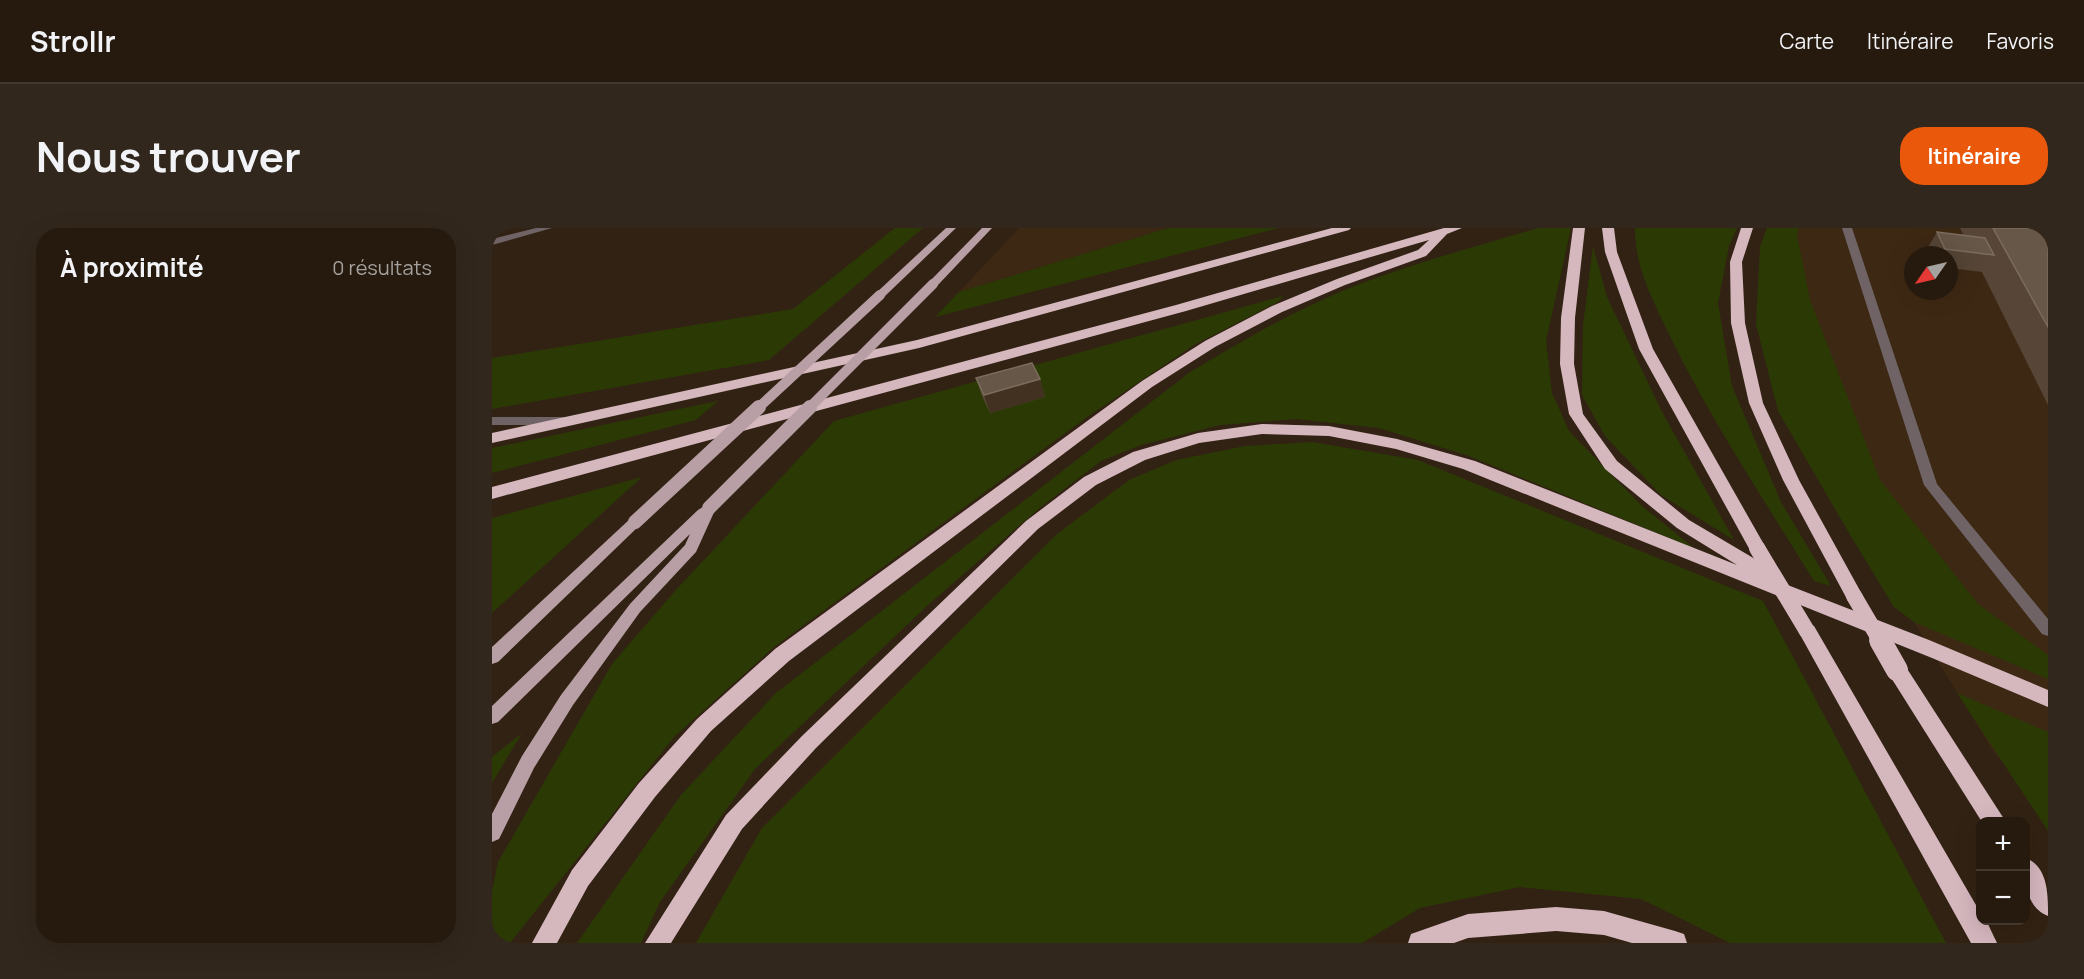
<!DOCTYPE html>
<html lang="fr">
<meta charset="utf-8">
<style>
:root{--surface:#261a0e;--page:#32271c;--text:#f1f3f6;--muted:#a4a19e;--line:#42382e;--accent:#ea580c}
body{margin:0;font-family:Manrope,sans-serif;background:var(--page);color:var(--text)}
.controls{position:absolute;right:18px;bottom:18px;display:grid;overflow:hidden;border-radius:12px;box-shadow:0 6px 24px #0002}
.controls button{width:54px;height:54px;display:grid;place-items:center;padding:0;border:0;border-bottom:2px solid var(--line);background:var(--surface);color:var(--text);font:30px sans-serif}
.compass{position:absolute;left:1412px;top:18px;width:54px;height:54px;border-radius:50%;background:var(--surface);box-shadow:0 6px 24px #0002;rotate:236deg}
.list{margin:0;padding:0;list-style:none}
h2{display:flex;justify-content:space-between;align-items:center;height:78px;margin:0;padding:0 24px;font-size:26px}
h2 small{font-size:20px;font-weight:400;color:var(--muted)}
.map{position:relative;flex:none;width:1556px;height:715px;overflow:hidden;border-radius:24px}
header{display:flex;align-items:center;gap:36px;box-sizing:border-box;height:84px;padding:0 30px;background:var(--surface);border-bottom:2px solid var(--line)}
header strong{font-size:28px}
nav{display:flex;gap:33px;margin-inline-start:auto;font-size:21px}
.intro{display:flex;align-items:center;justify-content:space-between;box-sizing:border-box;height:144px;padding:0 36px}
h1{margin:0;font-size:42px}
.button{padding:15px 27px;border-radius:24px;background:var(--accent);color:#fff;font-size:21px;font-weight:700}
main{display:flex;gap:36px;padding:0 36px}
aside{flex:1;background:var(--surface);border-radius:24px;box-shadow:0 6px 24px #0002}
.map>svg:first-child{display:block}
</style>
<header>
<strong>Strollr</strong>
<nav><a>Carte</a><a>Itinéraire</a><a>Favoris</a></nav>
</header>
<div class="intro"><h1>Nous trouver</h1><a class="button">Itinéraire</a></div>
<main>
<aside>
<h2>À proximité<small>0 résultats</small></h2>
<ul class="list">
</ul>
</aside>
<div class="map">
<svg width="1556" height="715" viewBox="0 0 1556 715">
<rect width="100%" height="100%" fill="#322213"/>
<g fill="#3d2813" fill-rule="evenodd">
<polygon points="527,0 676,0 467,64"/>
<path d="M 1293,0 L 1556,0 L 1556,585 L 1502,524 L 1316,223 ZM 1421,27 L 1457,27 L 1457,63 L 1421,63 Z"/>
</g>
<g fill="#2b3a05">
<polygon points="403,0 431,0 277,132 0,181 0,130 301,81"/>
<polygon points="676,0 787,0 443,89 467,64"/>
<path d="M 1046,0 L 1079,0 L 1054,113 L 1060,165 L 1077,203 L 1150,278 L 1202,320 L 977,228 L 887,200 L 804,191 L 728,197 L 649,217 L 609,233 L 550,278 L 436,377 L 263,541 L 168,674 L 149,715 L 85,715 L 189,567 L 284,465 L 698,144 C 744,117 790,89 839,68 C 905,39 977,21 1046,0 Z"/>
<path d="M 1143,0 L 1245,0 L 1237,18 L 1226,75 L 1240,158 L 1289,274 L 1339,358 L 1322,353 C 1271,270 1216,188 1174,100 C 1158,66 1143,38 1143,0 Z"/>
<polygon points="1275,0 1307,0 1305,7 1318,72 1388,252 1486,376 1556,427 1556,451 1422,394 1402,379 1360,310 1286,183 1264,96 1268,19"/>
<polygon points="1101,18 1115,69 1170,184 1242,312 1169,267 1113,208 1090,167 1091,98"/>
<polygon points="791,68 786,74 702,117 598,187 282,419 182,509 18,715 0,715 0,664 6,634 120,436 183,363 342,193"/>
<polygon points="226,173 204,192 0,245 0,220"/>
<polygon points="820,214 926,232 1271,373 1454,715 1238,715 1149,671 1028,659 928,680 870,715 204,715 270,600 565,306 637,252 684,232 753,218"/>
<polygon points="150,249 0,385 0,290"/>
<polygon points="1465,465 1556,504 1556,603"/>
<polygon points="30,505 0,555 0,529"/>
</g>
<g fill="none" stroke-linecap="round" stroke-linejoin="round">
<g fill="#6f6366" fill-rule="evenodd">
<polygon points="44,0 60,0 0,17 0,11"/>
<polygon points="1350,0 1360,0 1445,256 1556,391 1556,408 1550,406 1432,257"/>
<polygon points="0,189 74,189 80,193 74,197 0,197"/>
</g>
<g fill="#b89fa5" fill-rule="evenodd">
<polygon points="454,0 464,0 392,69 384,69 384,65"/>
<polygon points="490,0 500,0 445,58 437,58 437,54"/>
<polygon points="217,275 224,280 204,324 148,384 81,477 42,540 7,611 0,614 0,586 30,528 69,467 138,376 193,317 198,306 6,494 0,496 0,478 206,282"/>
<polygon points="143,289 148,291 150,294 148,297 6,434 0,436 0,419 138,291"/>
</g>
<g fill="#d5b7be" fill-rule="evenodd">
<polygon points="840,0 859,0 857,2 427,120 0,215 0,205 425,112"/>
<polygon points="952,0 970,0 955,6 934,28 853,57 790,84 723,119 660,159 297,433 219,503 163,569 96,658 65,715 40,715 80,642 147,555 205,491 283,421 650,153 713,113 780,78 845,51 926,22 937,12 694,83 0,271 0,259 684,77"/>
<polygon points="1081,0 1093,0 1083,90 1082,136 1091,186 1125,233 1197,292 1280,341 1283,346 1280,351 1437,412 1556,462 1556,479 1440,430 971,241 904,221 837,208 770,206 707,215 653,232 604,257 546,301 324,520 250,601 179,715 153,715 234,587 310,508 534,293 592,249 641,224 706,205 770,196 837,198 905,211 983,233 1245,337 1185,300 1113,241 1077,186 1068,136 1069,90"/>
<polygon points="1110,0 1122,0 1125,24 1161,121 1274,320 1271,324 1265,326 1259,324 1147,121 1113,24"/>
<polygon points="1249,0 1261,0 1250,34 1253,95 1271,175 1307,252 1371,368 1368,373 1362,375 1356,373 1291,252 1257,175 1239,95 1238,34"/>
<polygon points="1315,396 1322,398 1488,684 1488,692 1494,692 1505,715 1479,715 1306,403 1308,398"/>
<polygon points="1405,434 1412,436 1514,594 1490,594 1398,448 1395,442 1398,436"/>
<path d="M 1534,630 C 1556,639 1556,666 1556,688 C 1533,679 1532,651 1534,630 Z"/>
<polygon points="1064,679 1112,683 1183,703 1192,706 1195,715 1140,715 1112,707 1064,703 976,710 962,715 916,715 919,706 976,686"/>
</g>
<g stroke="#b89fa5" stroke-width="10">
<polyline points="265,181 388,67"/>
<polyline points="316,181 441,56"/>
</g>
<g stroke="#b89fa5" stroke-width="14">
<polyline points="217,280 318,179"/>
<polyline points="143,294 267,179"/>
</g>
<g stroke="#d5b7be" stroke-width="16">
<polyline points="1265,320 1315,403"/>
<polyline points="1362,368 1389,414"/>
</g>
<polyline stroke="#d5b7be" stroke-width="22" points="1388,412 1405,442"/>
</g>
<g fill="#574637">
<polygon points="1468,0 1556,0 1556,177 1490,44 1457,40 1457,27 1438,27 1435,21 1445,4 1472,8"/>
<polygon points="484,150 548,151 553,169 498,185 490,168"/>
</g>
<polygon fill="#423121" points="548,151 553,169 498,185 492,167"/>
<g fill="#675748" stroke="#7b6c5d" stroke-width="1.5">
<polygon points="1501,0 1556,0 1556,99"/>
<polygon points="1445,4 1493,10 1502,27 1453,21"/>
<polygon points="540,135 548,151 492,167 484,150"/>
</g>
</svg>
<div class="controls">
<button>+</button>
<button>−</button>
</div>
<svg class="compass" viewBox="-18 -18 36 36"><path d="M0-13l5 13h-10z" fill="#e53935"/><path d="M0 13l5-13h-10z" fill="#a4a19e"/></svg>
</div>
</main>
